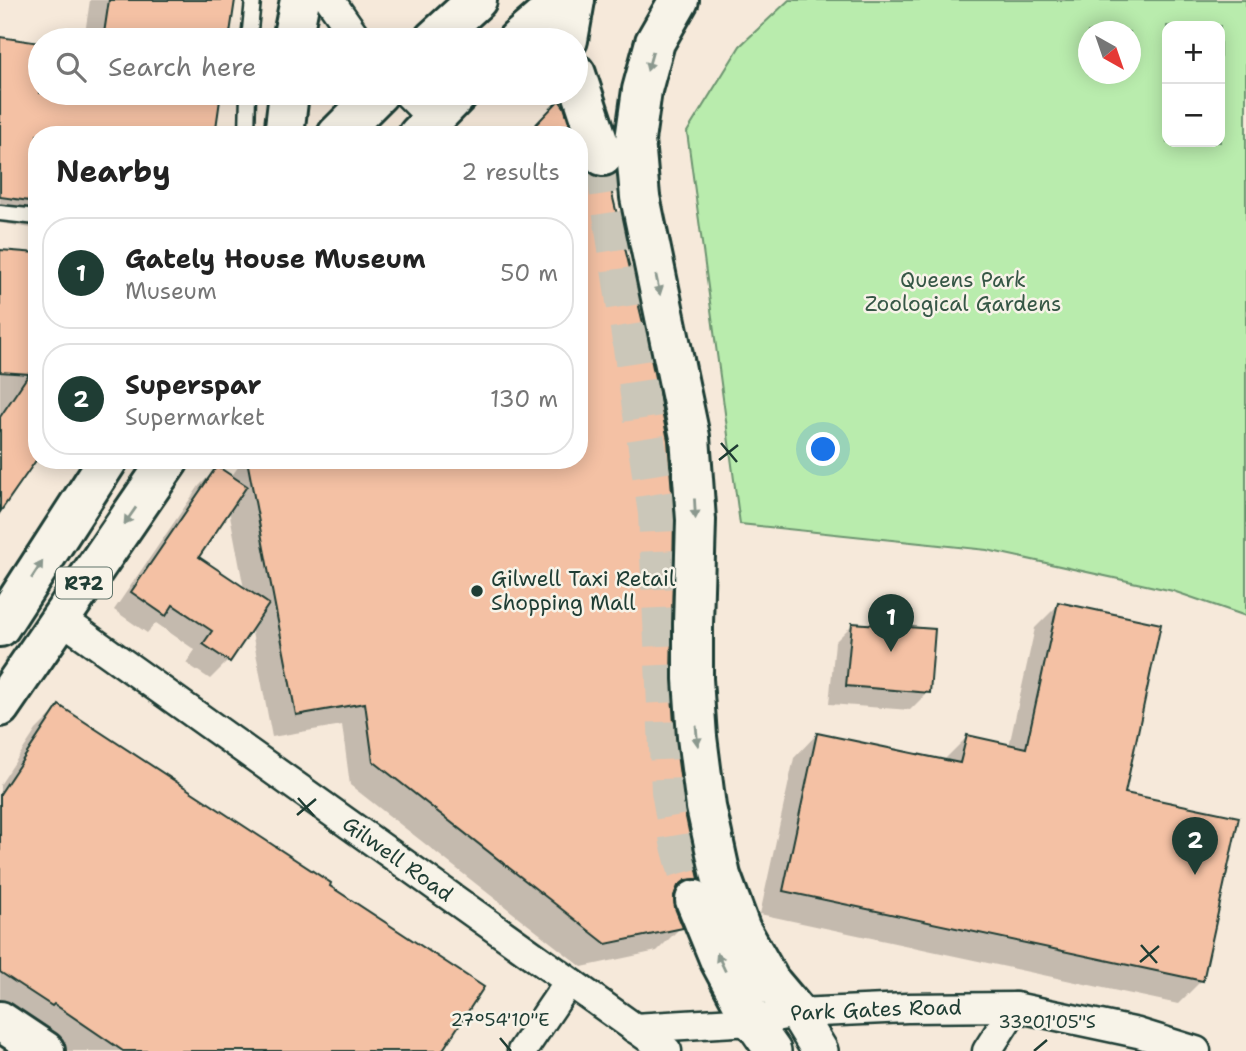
<!DOCTYPE html>
<meta charset="utf-8">
<style>
:root{--surface:#fff;--page:#f6f6f6;--text:#222;--muted:#767676;--line:#e0e0e0;--accent:#1f3d34}
body{margin:0;font-family:"Shantell Sans",sans-serif;background:var(--page);color:var(--text)}
.controls{position:absolute;right:21px;top:21px;display:grid;overflow:hidden;border-radius:14px;box-shadow:0 4px 18px #0003}
.controls button{width:63px;height:63px;display:grid;place-items:center;padding:0;border:0;border-bottom:2px solid var(--line);background:var(--surface);color:var(--text);font:35px sans-serif}
.compass{position:absolute;left:1078px;top:21px;width:63px;height:63px;border-radius:50%;background:var(--surface);box-shadow:0 4px 18px #0003;rotate:140deg}
.you{position:absolute;left:824px;top:450px;width:24px;height:24px;margin:-18px;border:5px solid #fff;border-radius:50%;background:#1a73e8;box-shadow:0 0 0 10px #1a73e833}
.badge{display:grid;place-items:center;width:46px;height:46px;border-radius:50%;background:var(--accent);color:#fff;font-size:23px;font-weight:700}
.pin{position:absolute;translate:-50% -58px;filter:drop-shadow(0 2px 4px #0008)}
.pin::after{content:'';position:absolute;top:37px;width:24px;height:21px;background:inherit;clip-path:polygon(0 0,100% 0,50% 100%)}
.list{margin:0;padding:0;list-style:none}
h2{display:flex;justify-content:space-between;align-items:center;height:91px;margin:0;padding:0 28px;font-size:30px}
h2 small{font-size:23px;font-weight:400;color:var(--muted)}
.list li{display:grid;grid-template-columns:46px 1fr auto;gap:21px;align-items:center;box-sizing:border-box;height:112px;margin:0 14px 14px;padding:0 14px;border:2px solid var(--line);border-radius:28px}
.list b{display:block;font-size:26px;white-space:nowrap}
.list p{margin:0;font-size:23px;white-space:nowrap;color:var(--muted)}
.list em{font-size:23px;font-style:normal;color:var(--muted)}
.icon{flex:none;width:38px;height:38px;fill:none;stroke:currentColor;stroke-width:2;stroke-linecap:round;stroke-linejoin:round}
.map{position:relative;flex:none;width:1246px;height:1051px;overflow:hidden}
.search{position:absolute;background:var(--surface);box-shadow:0 4px 18px #0003;left:28px;top:28px;width:560px;height:77px;display:flex;align-items:center;gap:18px;box-sizing:border-box;padding:0 24px;border-radius:38px;color:var(--muted);font-size:26px}
.panel{position:absolute;background:var(--surface);box-shadow:0 4px 18px #0003;left:28px;top:126px;width:560px;height:343px;border-radius:28px}
.map>svg:first-child{display:block}
</style>
<div class="map">
<svg width="1246" height="1051" viewBox="0 0 1246 1051">
<rect width="100%" height="100%" fill="#f6e9da"/>
<filter id="ink" filterUnits="userSpaceOnUse"><feTurbulence type="fractalNoise" baseFrequency=".0143" numOctaves="2"/><feDisplacementMap in="SourceGraphic" scale="14" xChannelSelector="R" yChannelSelector="G"/><feConvolveMatrix kernelMatrix="1 2 1 2 8 2 1 2 1" color-interpolation-filters="sRGB"/></filter>
<g filter="url(#ink)">
<path fill="#b9ecad" stroke="#6c9470" stroke-width="2" fill-rule="evenodd" d="M 789,0 L 1246,0 L 1246,616 L 1173,591 L 987,550 L 740,524 L 687,132 L 740,46 ZM 1167,26 L 1220,26 L 1220,142 L 1167,142 ZM 1088,32 L 1130,32 L 1130,74 L 1088,74 Z"/>
<g fill="#0003" fill-rule="evenodd">
<polygon points="90,0 233,0 227,40 84,40"/>
<polygon points="0,39 40,44 40,93 219,93 213,135 37,135 37,229 0,223"/>
<polygon points="0,252 37,255 37,455 0,509"/>
<path d="M 243,460 L 579,460 L 669,679 L 673,739 L 683,812 L 697,878 L 672,902 L 681,927 L 657,951 L 582,967 L 350,785 L 342,725 L 272,737 L 251,627 L 228,661 L 210,679 L 186,663 L 195,650 L 156,623 L 147,633 L 114,610 L 199,486 L 217,468 L 231,477 ZM 229,510 L 244,589 L 196,557 Z"/>
<polygon points="1059,604 1123,794 1202,980 1178,1004 760,914 794,758 817,734 943,761 967,737 1009,746 1035,628"/>
<polygon points="853,624 928,692 910,710 829,704 835,642"/>
<polygon points="59,707 327,886 440,1051 68,1051 0,1009 0,785 36,730"/>
</g>
<g fill="#f4c1a4" stroke="#1f3d34" stroke-width="2">
<polygon points="109,0 235,0 229,40 103,40"/>
<polygon points="0,37 40,43 40,93 221,93 215,135 37,135 37,202 0,197"/>
<polygon points="559,100 564,107 573,135 526,135"/>
<polygon points="579,154 589,173 598,177 608,177 648,344 668,440 674,520 671,679 675,739 685,812 699,879 686,880 678,886 674,896 675,908 683,928 606,944 373,761 365,703 296,715 247,460 579,460"/>
<polygon points="0,250 37,253 37,459 0,512 0,417 29,374 0,372"/>
<polygon points="217,466 247,486 199,557 269,604 230,662 203,644 212,631 173,605 166,616 131,592"/>
<polygon points="1058,602 1161,624 1125,793 1239,817 1203,981 783,891 817,733 960,763 967,735 1026,748"/>
<polygon points="852,623 935,629 930,693 846,686"/>
<polygon points="59,705 331,883 330,886 484,987 442,1051 123,1051 54,1004 52,1006 0,972 0,794"/>
</g>
<g fill="none" stroke-linecap="round" stroke-linejoin="round">
<polyline stroke="#cbc7b9" stroke-width="38" stroke-dasharray="38 19" stroke-linecap="butt" points="603,156 657,513 670,791 679,842 695,900"/>
<g stroke="#1f3d34" stroke-width="19">
<g id="service">
<polyline points="249,40 253,0"/>
<polyline points="247,135 248,93"/>
<polyline points="0,213 37,217"/>
</g>
</g>
<g stroke="#1f3d34" stroke-width="33">
<g id="minor">
<polyline points="330,0 358,40"/>
<polyline points="407,93 432,118"/>
<path id="s1" d="M 60,618 L 667,1051"/>
<path id="s2" d="M 634,1028 L 752,1021 L 797,1013 L 907,1008 L 1015,1007 L 1138,1033 L 1196,1051"/>
<polyline points="522,1051 568,983"/>
<polyline points="987,1051 1015,1007"/>
</g>
</g>
<g stroke="#1f3d34" stroke-width="40">
<g id="tertiary">
<polyline points="797,1013 820,1051"/>
<polyline points="752,1021 773,1051"/>
</g>
</g>
<g stroke="#1f3d34" stroke-width="44">
<polyline id="secondary" points="0,1021 45,1051"/>
</g>
<g stroke="#1f3d34" stroke-width="44">
<g id="primary">
<polyline points="679,0 655,42 642,90 635,140 640,197 690,437 696,520 693,624 693,679 697,737 706,807 721,876 741,930 770,981 797,1013"/>
<polyline points="292,40 300,0"/>
<polyline points="433,40 477,0"/>
<polyline points="517,40 540,20 571,0"/>
<polyline points="568,40 575,0"/>
<polyline points="576,74 603,156"/>
<polyline points="284,135 289,93"/>
<polyline points="337,135 379,93"/>
<polyline points="418,135 459,93"/>
<polyline points="0,627 108,460"/>
<polyline points="0,707 169,460"/>
<polyline points="695,900 720,961 752,1021"/>
</g>
</g>
<use href="#service" stroke="#f7f3e8" stroke-width="14"/>
<use href="#minor" stroke="#f7f3e8" stroke-width="28"/>
<use href="#tertiary" stroke="#f7f3e8" stroke-width="35"/>
<use href="#secondary" stroke="#f7f3e8" stroke-width="38"/>
<use href="#primary" stroke="#f7f3e8" stroke-width="38"/>
</g>
<defs><path id="oneway-solid" d="M-6-.8H1V-3.2L6.5 0L1 3.2V.8H-6Z" transform="scale(1.75)"/></defs>
<g fill="#8b988e">
<use href="#oneway-solid" transform="translate(650 61) rotate(106)"/>
<use href="#oneway-solid" transform="translate(658 285) rotate(78)"/>
<use href="#oneway-solid" transform="translate(695 509) rotate(87)"/>
<use href="#oneway-solid" transform="translate(130 516) rotate(125)"/>
<use href="#oneway-solid" transform="translate(37 570) rotate(-57)"/>
<use href="#oneway-solid" transform="translate(697 736) rotate(85)"/>
<use href="#oneway-solid" transform="translate(721 962) rotate(-115)"/>
</g>
</g>
<path fill="none" stroke="#1f3d34" stroke-width="2.5" d="M 721,443 L 737,462M 719,460 L 738,445M 298,798 L 314,816M 297,815 L 316,799M 1141,945 L 1157,963M 1140,962 L 1159,946M 500,1038 L 511,1051M 1034,1051 L 1047,1040"/>
<circle fill="#1f3d34" stroke="#f7f3e8" stroke-width="2.5" cx="477" cy="591" r="7"/>
<g text-anchor="middle" dominant-baseline="central" stroke-width="5" stroke-linejoin="round" paint-order="stroke">
<rect fill="#f7f3e8" stroke="#60746a" stroke-width="2" x="56" y="567.5" width="56" height="31" rx="5"/>
<g font-size="19" font-weight="bold" fill="#1f3d34">
<text x="84" y="583">R72</text>
</g>
<g font-size="21" fill="#365746" stroke="#f7f3e8">
<text x="963" y="280">Queens Park<tspan x="963" dy="24">Zoological Gardens</tspan></text>
</g>
<g font-size="21" fill="#1f3d34" stroke="#f7f3e8" text-anchor="start">
<text x="491" y="579">Gilwell Taxi Retail<tspan x="491" dy="24">Shopping Mall</tspan></text>
</g>
<g font-size="21" fill="#1f3d34" stroke="#f7f3e8">
<text stroke="none"><textPath href="#s1" startOffset="415">Gilwell Road</textPath></text>
<text stroke="none"><textPath href="#s2" startOffset="243">Park Gates Road</textPath></text>
</g>
</g>
<g font-size="18" text-anchor="middle" fill="#1f3d34" stroke="#f7f3e8" stroke-width="5" stroke-linejoin="round" paint-order="stroke">
<text x="500" y="1026">27°54'10"E</text>
<text x="1047" y="1028">33°01'05"S</text>
</g>
</svg>
<div class="controls">
<button>+</button>
<button>−</button>
</div>
<svg class="compass" viewBox="-18 -18 36 36"><path d="M0-13l5 13h-10z" fill="#e53935"/><path d="M0 13l5-13h-10z" fill="#767676"/></svg>
<div class="you"></div>
<div class="pin badge" style="left:891px;top:652px">1</div>
<div class="pin badge" style="left:1195px;top:875px">2</div>
<div class="search"><svg class="icon" aria-label="search" viewBox="0 0 24 24"><circle cx="10" cy="10" r="6"/><path d="M15 15l6 6"/></svg>Search here</div>
<section class="panel">
<h2>Nearby<small>2 results</small></h2>
<ul class="list">
<li><span class="badge">1</span><div><b>Gately House Museum</b><p>Museum</p></div><em>50 m</em></li>
<li><span class="badge">2</span><div><b>Superspar</b><p>Supermarket</p></div><em>130 m</em></li>
</ul>
</section>
</div>
